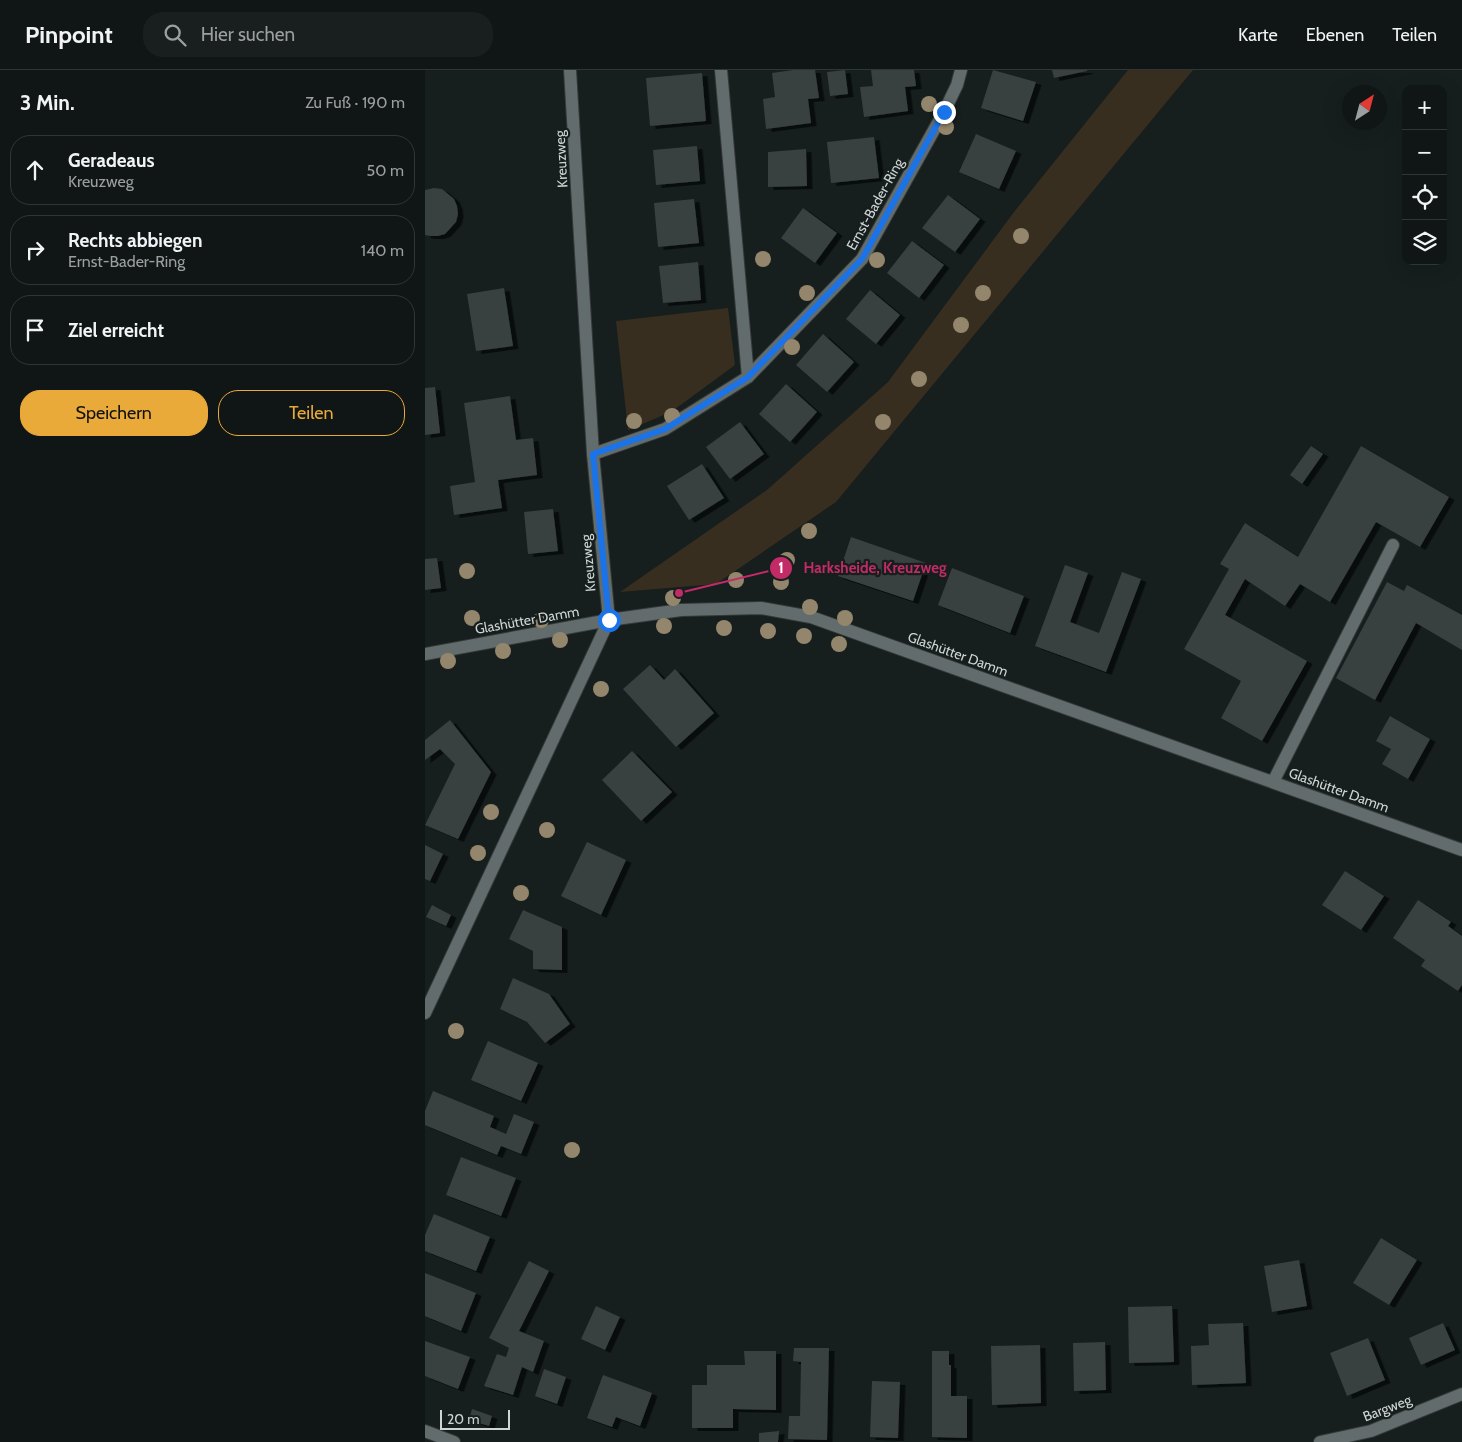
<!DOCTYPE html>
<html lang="de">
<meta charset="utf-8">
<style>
:root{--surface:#101616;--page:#191f1f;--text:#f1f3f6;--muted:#9c9fa1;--line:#303535;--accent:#eaaa39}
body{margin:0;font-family:Cabin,sans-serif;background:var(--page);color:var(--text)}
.controls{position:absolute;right:15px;top:15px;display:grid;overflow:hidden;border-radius:10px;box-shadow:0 5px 20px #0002}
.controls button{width:45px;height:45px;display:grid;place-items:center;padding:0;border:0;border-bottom:1px solid var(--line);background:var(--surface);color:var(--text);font:25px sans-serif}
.compass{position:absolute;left:917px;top:15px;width:45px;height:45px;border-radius:50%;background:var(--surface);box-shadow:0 5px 20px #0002;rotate:36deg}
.scale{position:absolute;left:15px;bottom:12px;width:70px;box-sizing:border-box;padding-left:5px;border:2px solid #cfd4d4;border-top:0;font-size:14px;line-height:18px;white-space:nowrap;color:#cfd4d4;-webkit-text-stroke:4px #161e1e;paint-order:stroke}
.stop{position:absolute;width:15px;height:15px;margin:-11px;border:4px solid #1a73e8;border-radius:50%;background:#fff}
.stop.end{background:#1a73e8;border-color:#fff;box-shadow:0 1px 5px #0008}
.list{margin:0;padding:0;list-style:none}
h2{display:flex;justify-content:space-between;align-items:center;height:65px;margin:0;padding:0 20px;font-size:21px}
h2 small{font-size:16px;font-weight:400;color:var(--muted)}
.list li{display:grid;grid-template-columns:32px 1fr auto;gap:15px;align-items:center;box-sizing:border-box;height:70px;margin:0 10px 10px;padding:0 10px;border:1px solid var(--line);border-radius:20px}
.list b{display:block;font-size:19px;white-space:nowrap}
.list p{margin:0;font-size:16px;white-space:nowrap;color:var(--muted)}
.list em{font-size:16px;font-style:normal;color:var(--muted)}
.actions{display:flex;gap:10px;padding:15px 20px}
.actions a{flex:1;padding:11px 0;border:1px solid var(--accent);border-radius:20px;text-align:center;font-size:18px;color:var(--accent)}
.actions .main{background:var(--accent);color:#111}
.icon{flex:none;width:28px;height:28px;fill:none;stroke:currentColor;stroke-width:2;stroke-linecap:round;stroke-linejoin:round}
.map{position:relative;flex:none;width:1037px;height:1372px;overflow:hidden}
header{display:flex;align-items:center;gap:30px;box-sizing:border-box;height:70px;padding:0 25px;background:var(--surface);border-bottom:1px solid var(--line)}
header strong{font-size:24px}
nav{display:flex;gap:28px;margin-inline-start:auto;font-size:18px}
.search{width:350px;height:45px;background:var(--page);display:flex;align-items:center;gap:12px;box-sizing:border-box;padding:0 18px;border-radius:20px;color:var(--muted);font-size:19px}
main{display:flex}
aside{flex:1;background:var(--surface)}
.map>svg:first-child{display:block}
</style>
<header>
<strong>Pinpoint</strong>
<div class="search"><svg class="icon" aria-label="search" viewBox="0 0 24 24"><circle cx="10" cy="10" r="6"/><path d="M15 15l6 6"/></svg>Hier suchen</div>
<nav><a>Karte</a><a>Ebenen</a><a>Teilen</a></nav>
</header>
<main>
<aside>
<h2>3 Min.<small>Zu Fuß · 190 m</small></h2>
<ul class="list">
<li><svg class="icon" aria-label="ahead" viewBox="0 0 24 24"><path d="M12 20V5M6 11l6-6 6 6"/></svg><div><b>Geradeaus</b><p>Kreuzweg</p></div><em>50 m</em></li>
<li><svg class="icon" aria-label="right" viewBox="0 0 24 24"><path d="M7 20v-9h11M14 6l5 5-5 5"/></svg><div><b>Rechts abbiegen</b><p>Ernst-Bader-Ring</p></div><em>140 m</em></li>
<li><svg class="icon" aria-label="arrive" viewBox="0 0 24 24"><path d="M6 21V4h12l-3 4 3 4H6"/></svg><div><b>Ziel erreicht</b></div></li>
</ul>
<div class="actions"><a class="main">Speichern</a><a>Teilen</a></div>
</aside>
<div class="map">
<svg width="1037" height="1372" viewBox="0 0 1037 1372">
<defs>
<filter id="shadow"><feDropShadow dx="5.5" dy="3" stdDeviation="0" flood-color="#0009"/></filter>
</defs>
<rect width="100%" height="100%" fill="#161e1e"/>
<g fill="#382e1f">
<polygon points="703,0 768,0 411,432 291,514 195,522 342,420 463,312 589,142"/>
<polygon points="303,238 310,295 246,342 203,360 191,251"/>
</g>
<g fill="#374040" filter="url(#shadow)">
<polygon points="368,0 390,0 394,28 383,29 386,53 341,59 338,29 350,27 347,3"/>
<polygon points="420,0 423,24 405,26 402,2"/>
<polygon points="446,0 489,0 491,16 480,17 483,41 439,47 435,17 448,16"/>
<polygon points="568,0 611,12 598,51 556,38"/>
<polygon points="627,0 662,0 662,1 629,8"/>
<polygon points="277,3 281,51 225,56 221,8"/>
<polygon points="551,64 591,81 574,119 534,102"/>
<polygon points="449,67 454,108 406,113 402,72"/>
<polygon points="272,76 275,111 231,115 228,80"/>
<polygon points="381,79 382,116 343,117 343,82"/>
<polygon points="9,118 17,119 29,129 32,136 33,144 31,152 20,164 13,166 5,166 0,165 0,120"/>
<polygon points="523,125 555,149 530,182 497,158"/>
<polygon points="269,129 274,173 233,177 229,133"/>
<polygon points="378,138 412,163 390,193 356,168"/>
<polygon points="487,171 519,195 494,228 462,203"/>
<polygon points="273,192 276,230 238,233 234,196"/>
<polygon points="79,218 88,276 51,281 42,224"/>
<polygon points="445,220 475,245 451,274 421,249"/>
<polygon points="398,264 429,292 402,322 371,295"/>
<polygon points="361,314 392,342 365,372 334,344"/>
<polygon points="10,317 15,363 0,365 0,318"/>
<polygon points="85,326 91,370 108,368 112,405 73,410 77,438 29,445 25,416 50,412 39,333"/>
<polygon points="315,352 339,384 305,409 281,377"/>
<polygon points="886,376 898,384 877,414 865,405"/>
<polygon points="936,376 1024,427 995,477 951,452 905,532 875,514 860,536 820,509 800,545 882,591 837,671 796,648 816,611 759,579 804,499 795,494 820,453 873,487"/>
<polygon points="277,394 299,428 264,450 242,416"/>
<polygon points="128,439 133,481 103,484 99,442"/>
<polygon points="426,467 501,493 488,531 413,506"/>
<polygon points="12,488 16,518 0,520 0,489"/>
<polygon points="640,495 663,503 645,552 674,563 697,502 716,509 681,602 610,576"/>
<polygon points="527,498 599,526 585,563 513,535"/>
<polygon points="962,512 979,521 982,515 1037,545 1037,580 991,553 950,630 911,608"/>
<polygon points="225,595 239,610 250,599 289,643 251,677 198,619"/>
<polygon points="965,646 1005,669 983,709 957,694 966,679 951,671"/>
<polygon points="25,650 66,702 33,769 0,755 30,694 15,679 0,690 0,670"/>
<polygon points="207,681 247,722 216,751 177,710"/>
<polygon points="162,772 201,790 176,845 136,826"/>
<polygon points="0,775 18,784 5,811 0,809"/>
<polygon points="920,801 959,826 936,860 897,835"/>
<polygon points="993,830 1026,852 1023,856 1037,866 1037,915 1033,921 996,896 1000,890 968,868"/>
<polygon points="7,835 26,845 21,856 1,847"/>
<polygon points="98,840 137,857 137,900 108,899 108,881 84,869"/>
<polygon points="88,908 124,924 145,954 120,973 102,952 75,939"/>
<polygon points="63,971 113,993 96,1031 46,1010"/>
<polygon points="8,1021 69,1046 65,1057 81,1064 89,1044 109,1052 96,1084 76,1076 72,1085 0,1055 0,1041"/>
<polygon points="36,1087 91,1108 76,1146 21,1125"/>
<polygon points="9,1144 65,1167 51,1201 0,1181 0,1165"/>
<polygon points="956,1168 992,1190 964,1235 928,1213"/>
<polygon points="874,1190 882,1236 847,1242 839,1196"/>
<polygon points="104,1191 124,1201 94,1261 119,1271 108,1302 97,1297 88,1325 59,1316 72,1284 81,1287 84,1278 64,1268"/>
<polygon points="0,1203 51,1223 36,1261 0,1246"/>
<polygon points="171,1236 195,1247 180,1280 156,1269"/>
<polygon points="747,1236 749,1292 704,1293 703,1237"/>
<polygon points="818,1253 821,1313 767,1315 766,1276 784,1275 783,1254"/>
<polygon points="1018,1253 1030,1280 996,1295 984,1268"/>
<polygon points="943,1268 960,1310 922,1326 905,1283"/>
<polygon points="0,1271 45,1287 33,1319 0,1306"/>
<polygon points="680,1272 681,1320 649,1321 648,1273"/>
<polygon points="615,1275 616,1333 567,1335 566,1276"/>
<polygon points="369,1278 404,1278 402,1370 363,1369 364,1346 375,1346 376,1292 368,1291"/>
<polygon points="319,1281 351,1281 351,1340 308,1339 308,1358 267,1358 267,1315 282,1315 282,1295 320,1295"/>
<polygon points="507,1281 524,1281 524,1295 526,1295 526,1326 542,1326 542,1368 507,1367"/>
<polygon points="119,1299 141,1307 132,1334 110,1326"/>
<polygon points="178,1305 227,1323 215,1356 191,1347 187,1357 162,1348"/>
<polygon points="447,1311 475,1312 473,1368 445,1367"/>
<polygon points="47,1339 67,1346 64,1356 44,1350"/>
<polygon points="354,1361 353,1372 334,1372 334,1363"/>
</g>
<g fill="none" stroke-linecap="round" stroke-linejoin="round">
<g stroke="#343939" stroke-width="14">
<g id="minor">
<polyline points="296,0 323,307"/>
<polyline points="168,384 240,359 323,307 437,189 519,42 532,15 536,0"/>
<polyline points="0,584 184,550 256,540 336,538 386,547 1037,780"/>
<polyline points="848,712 968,475"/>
<polyline points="0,943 184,550 168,384 145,0"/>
<polyline points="0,1361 29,1372"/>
<polyline points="895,1372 946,1361 1037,1324"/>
</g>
</g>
<use href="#minor" stroke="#636c6c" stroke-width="12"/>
</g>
<g fill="#94866c">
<circle cx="504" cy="34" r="8"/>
<circle cx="521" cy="57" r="8"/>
<circle cx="596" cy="166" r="8"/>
<circle cx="338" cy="189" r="8"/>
<circle cx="452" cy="190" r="8"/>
<circle cx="382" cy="223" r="8"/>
<circle cx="558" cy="223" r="8"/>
<circle cx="536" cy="255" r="8"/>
<circle cx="367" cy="277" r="8"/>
<circle cx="494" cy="309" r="8"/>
<circle cx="247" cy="346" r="8"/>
<circle cx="209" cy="351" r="8"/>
<circle cx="458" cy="352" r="8"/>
<circle cx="384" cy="461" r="8"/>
<circle cx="362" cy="490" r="8"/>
<circle cx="42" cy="501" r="8"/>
<circle cx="311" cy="510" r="8"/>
<circle cx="356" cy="512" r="8"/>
<circle cx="248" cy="528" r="8"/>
<circle cx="385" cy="537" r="8"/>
<circle cx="47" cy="548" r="8"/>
<circle cx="420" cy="548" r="8"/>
<circle cx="116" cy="550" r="8"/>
<circle cx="239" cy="556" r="8"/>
<circle cx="299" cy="558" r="8"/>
<circle cx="343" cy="561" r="8"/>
<circle cx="379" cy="566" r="8"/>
<circle cx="135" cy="570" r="8"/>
<circle cx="414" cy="574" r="8"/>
<circle cx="78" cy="581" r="8"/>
<circle cx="23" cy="591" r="8"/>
<circle cx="176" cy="619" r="8"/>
<circle cx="66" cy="742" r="8"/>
<circle cx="122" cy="760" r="8"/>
<circle cx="53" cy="783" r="8"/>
<circle cx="96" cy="823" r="8"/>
<circle cx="31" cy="961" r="8"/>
<circle cx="147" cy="1080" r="8"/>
</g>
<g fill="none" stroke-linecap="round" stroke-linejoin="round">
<polyline stroke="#1a73e8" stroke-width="6" points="184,550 168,384 240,359 323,307 437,189 519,42"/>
</g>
<g text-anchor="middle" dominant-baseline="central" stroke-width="4.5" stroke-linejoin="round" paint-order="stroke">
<g font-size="14" fill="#cfd4d4" stroke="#161e1e">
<text transform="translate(136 89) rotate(-93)">Kreuzweg</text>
<text transform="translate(450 134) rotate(-61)">Ernst-Bader-Ring</text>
<text transform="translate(163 493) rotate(-95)">Kreuzweg</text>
<text transform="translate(102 550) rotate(-10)">Glashütter Damm</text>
<text transform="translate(533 584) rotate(20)">Glashütter Damm</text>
<text transform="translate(914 720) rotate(20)">Glashütter Damm</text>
<text transform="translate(962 1338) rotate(-21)">Bargweg</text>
</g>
</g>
<path fill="none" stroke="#c32b67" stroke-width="2" d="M254 523L356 498"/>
<g fill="#c32b67" stroke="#161e1e" stroke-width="2">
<circle cx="254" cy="523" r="5"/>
<circle cx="356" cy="498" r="12"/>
</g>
<g font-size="15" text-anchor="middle" font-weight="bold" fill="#fff">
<text x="356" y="503">1</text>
</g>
<g font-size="15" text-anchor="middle" font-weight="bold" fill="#c32b67" stroke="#161e1e" stroke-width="4.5" stroke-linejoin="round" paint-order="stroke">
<text x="450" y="503">Harksheide, Kreuzweg</text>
</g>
</svg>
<div class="controls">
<button>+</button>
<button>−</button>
<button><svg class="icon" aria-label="locate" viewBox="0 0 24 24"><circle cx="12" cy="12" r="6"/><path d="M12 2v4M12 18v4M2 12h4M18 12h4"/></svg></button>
<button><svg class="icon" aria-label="layers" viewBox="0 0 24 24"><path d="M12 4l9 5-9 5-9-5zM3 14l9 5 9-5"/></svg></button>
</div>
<svg class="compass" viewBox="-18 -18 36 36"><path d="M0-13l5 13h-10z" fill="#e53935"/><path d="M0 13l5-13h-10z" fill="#9c9fa1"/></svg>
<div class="scale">20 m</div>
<div class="stop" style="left:184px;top:550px"></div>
<div class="stop end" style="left:519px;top:42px"></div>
</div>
</main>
